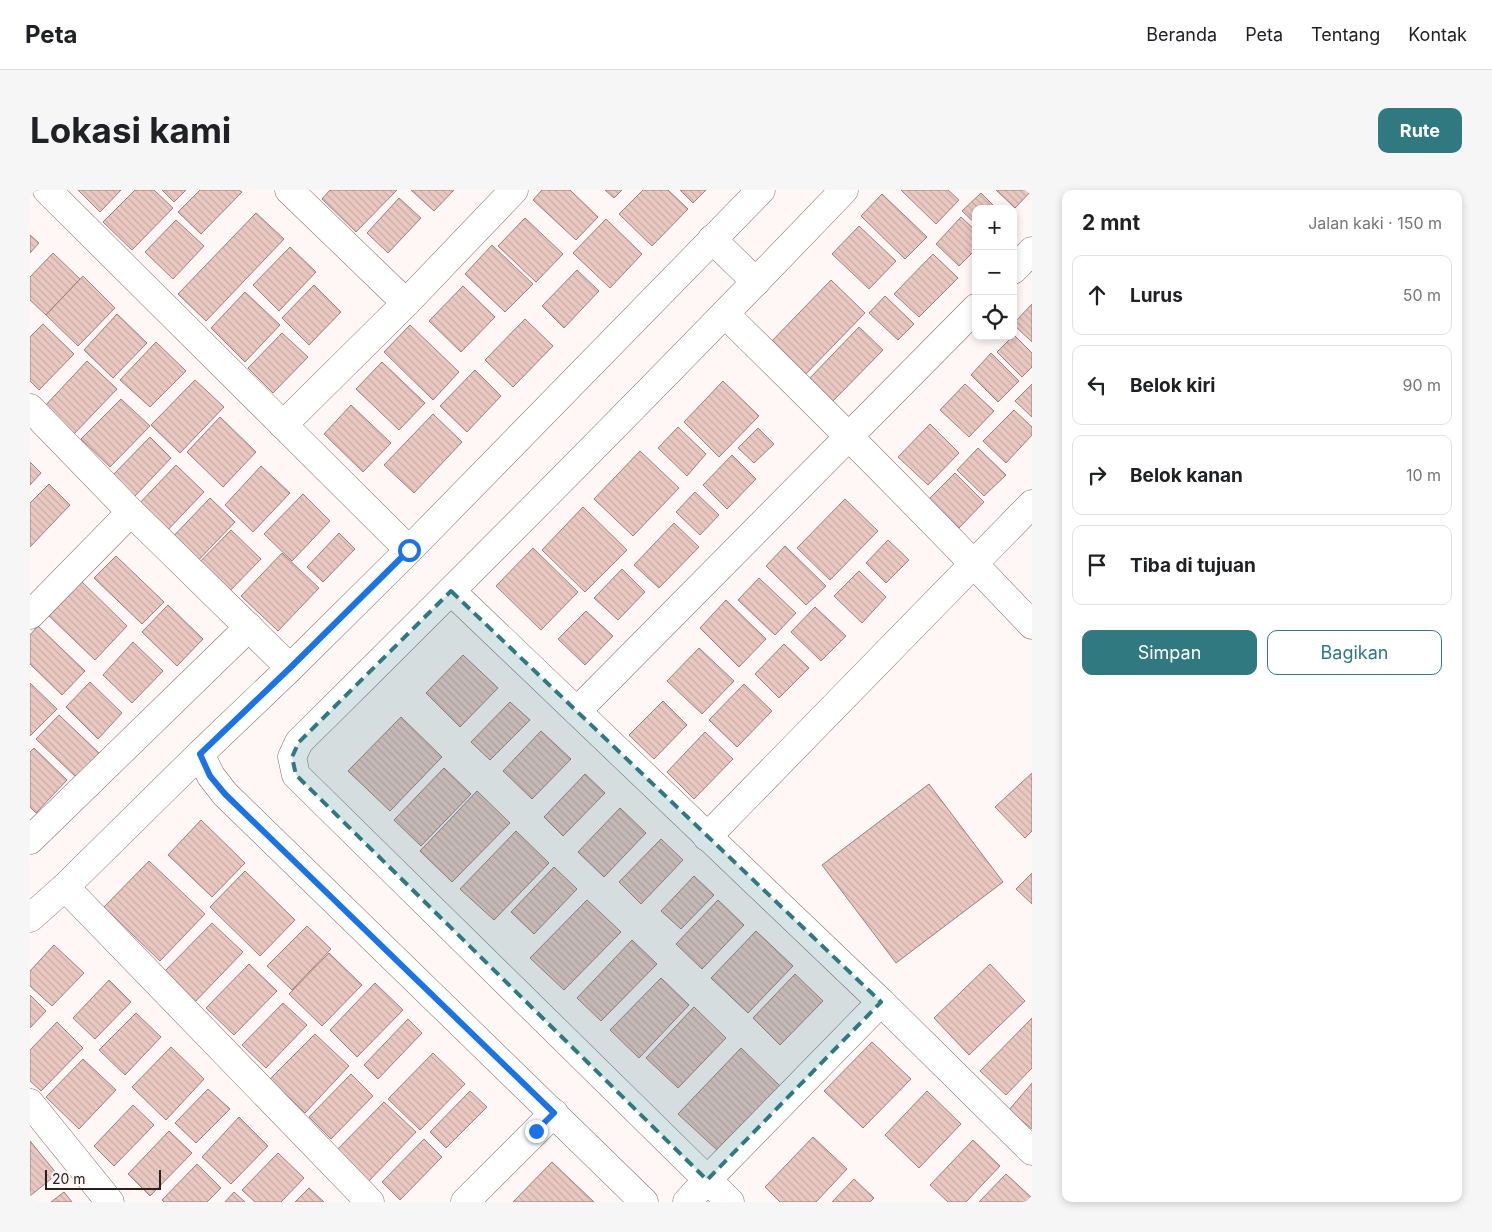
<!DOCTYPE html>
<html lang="id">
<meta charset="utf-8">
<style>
:root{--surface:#fff;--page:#f6f6f6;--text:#202124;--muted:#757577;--line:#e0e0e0;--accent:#307980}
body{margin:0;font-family:Inter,sans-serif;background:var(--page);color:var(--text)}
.controls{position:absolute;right:15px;top:15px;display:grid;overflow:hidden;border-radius:10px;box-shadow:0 2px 8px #0003}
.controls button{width:45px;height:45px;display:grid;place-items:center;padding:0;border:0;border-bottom:1px solid var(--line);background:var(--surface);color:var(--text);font:25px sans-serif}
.scale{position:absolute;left:15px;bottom:12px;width:116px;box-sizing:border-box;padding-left:5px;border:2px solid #2c201e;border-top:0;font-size:14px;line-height:18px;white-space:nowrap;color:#2c201e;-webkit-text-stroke:4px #fef7f6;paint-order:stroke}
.stop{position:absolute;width:15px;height:15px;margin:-11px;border:4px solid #1a73e8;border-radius:50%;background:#fff}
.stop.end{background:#1a73e8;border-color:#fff;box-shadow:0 1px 5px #0008}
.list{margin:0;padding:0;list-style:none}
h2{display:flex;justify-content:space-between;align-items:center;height:65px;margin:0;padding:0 20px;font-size:21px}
h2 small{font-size:16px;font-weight:400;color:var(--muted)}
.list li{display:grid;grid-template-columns:32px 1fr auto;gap:15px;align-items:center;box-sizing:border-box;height:80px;margin:0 10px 10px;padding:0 10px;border:1px solid var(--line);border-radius:10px}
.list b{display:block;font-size:19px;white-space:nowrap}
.list em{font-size:16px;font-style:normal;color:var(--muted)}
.actions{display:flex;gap:10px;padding:15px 20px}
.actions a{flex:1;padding:11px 0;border:1px solid var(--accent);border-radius:10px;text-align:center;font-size:18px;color:var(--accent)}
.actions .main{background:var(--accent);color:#fff}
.icon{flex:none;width:28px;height:28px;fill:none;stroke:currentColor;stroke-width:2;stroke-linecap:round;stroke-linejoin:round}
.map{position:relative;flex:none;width:1002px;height:1012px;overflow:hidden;border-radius:10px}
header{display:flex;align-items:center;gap:30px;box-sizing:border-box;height:70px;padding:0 25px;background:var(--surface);border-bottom:1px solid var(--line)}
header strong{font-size:24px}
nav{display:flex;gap:28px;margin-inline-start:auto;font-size:18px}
.intro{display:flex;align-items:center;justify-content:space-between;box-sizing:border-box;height:120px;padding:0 30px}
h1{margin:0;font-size:35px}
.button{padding:12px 22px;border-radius:10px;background:var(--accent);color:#fff;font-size:18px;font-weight:700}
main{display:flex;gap:30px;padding:0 30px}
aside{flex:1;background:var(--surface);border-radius:10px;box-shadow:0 2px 8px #0003}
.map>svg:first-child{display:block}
</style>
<header>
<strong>Peta</strong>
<nav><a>Beranda</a><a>Peta</a><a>Tentang</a><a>Kontak</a></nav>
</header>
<div class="intro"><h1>Lokasi kami</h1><a class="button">Rute</a></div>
<main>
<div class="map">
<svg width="1002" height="1012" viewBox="0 0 1002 1012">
<defs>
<pattern id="building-back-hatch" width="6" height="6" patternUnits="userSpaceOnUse" patternTransform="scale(1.25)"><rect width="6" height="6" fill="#eac8c2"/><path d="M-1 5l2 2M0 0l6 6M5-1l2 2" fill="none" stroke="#c9aca6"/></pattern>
</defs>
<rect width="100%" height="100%" fill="#fef7f6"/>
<g fill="url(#building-back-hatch)" stroke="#9d7d79">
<polygon points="48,0 91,0 70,22"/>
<polygon points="105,0 124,0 143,18 102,60 73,32"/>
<polygon points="132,0 156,0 144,12"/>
<polygon points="170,0 209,0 212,2 171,44 148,22"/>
<polygon points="300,0 367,0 326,42 292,9"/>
<polygon points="381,0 424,0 404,21"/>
<polygon points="512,0 540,0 568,27 546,50 503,10"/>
<polygon points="575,0 592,0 584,8"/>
<polygon points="613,0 638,0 658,19 622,56 589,24"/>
<polygon points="650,0 676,0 663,13"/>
<polygon points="871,0 918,0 929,10 906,34"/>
<polygon points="966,0 1002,0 985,18"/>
<polygon points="951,3 967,19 946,19 946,34 932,21"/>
<polygon points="852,4 897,47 875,69 831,26"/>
<polygon points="369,8 391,28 358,63 337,43"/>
<polygon points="226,23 254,49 176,131 148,104"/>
<polygon points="931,27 946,41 946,59 929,76 906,54"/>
<polygon points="495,28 533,64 506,92 468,56"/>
<polygon points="576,29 612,64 580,98 543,63"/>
<polygon points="146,30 174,56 143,89 115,62"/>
<polygon points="829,36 866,71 839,99 802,64"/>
<polygon points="0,45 9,53 0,63"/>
<polygon points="462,55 503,94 475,122 435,84"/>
<polygon points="260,57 286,82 249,121 223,95"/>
<polygon points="23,63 50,89 16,125 0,110 0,87"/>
<polygon points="903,64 928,88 889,127 864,104"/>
<polygon points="547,80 569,101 534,138 512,116"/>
<polygon points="53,86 85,118 48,156 16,125"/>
<polygon points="801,90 835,123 772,188 738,155"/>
<polygon points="284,95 311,122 279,155 252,128"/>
<polygon points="433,96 465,127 431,162 399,131"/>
<polygon points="215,102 250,135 215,172 181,138"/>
<polygon points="855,106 884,134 868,150 839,123"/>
<polygon points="1002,114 1002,152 983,134"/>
<polygon points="87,124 117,153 83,188 54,160"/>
<polygon points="495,129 523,156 483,197 455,170"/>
<polygon points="13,134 44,164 9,200 0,191 0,147"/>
<polygon points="380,135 429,182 403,210 354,162"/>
<polygon points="829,137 853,160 802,212 778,190"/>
<polygon points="252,143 278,167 243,203 218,178"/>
<polygon points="984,145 1002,163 1002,177 992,187 967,162"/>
<polygon points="126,152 156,181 120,217 90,190"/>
<polygon points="961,163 989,191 968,212 941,185"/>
<polygon points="57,171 87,199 42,246 13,218"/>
<polygon points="352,172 395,213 369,240 326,199"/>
<polygon points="445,180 471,206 437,242 410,216"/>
<polygon points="165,190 194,217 150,263 121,235"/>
<polygon points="693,191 729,226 689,267 654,232"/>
<polygon points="935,194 964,221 939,247 910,220"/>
<polygon points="1002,194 1002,227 985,211"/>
<polygon points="91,209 120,236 80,277 51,249"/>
<polygon points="321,215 361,253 333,282 294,244"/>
<polygon points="984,220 1002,237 1002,245 976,273 953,251"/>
<polygon points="403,224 432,252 384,303 354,275"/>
<polygon points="190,227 226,262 193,297 157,262"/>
<polygon points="900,234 929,263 898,295 868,267"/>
<polygon points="648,237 676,264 657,286 628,258"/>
<polygon points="728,238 744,254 724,273 708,258"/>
<polygon points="120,247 141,268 104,307 82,286"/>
<polygon points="948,258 976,285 954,306 927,280"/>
<polygon points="610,261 649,298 603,346 564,309"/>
<polygon points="702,265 726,289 697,319 673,295"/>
<polygon points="0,272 11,283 0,295"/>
<polygon points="146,275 174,302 133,345 105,318"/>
<polygon points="231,276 260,303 223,342 195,315"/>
<polygon points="925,283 954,312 929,338 899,309"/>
<polygon points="19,294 40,315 0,357 0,313"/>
<polygon points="665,302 689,325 670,345 646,322"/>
<polygon points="273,304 300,331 262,371 234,344"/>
<polygon points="180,308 205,332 160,379 135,355"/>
<polygon points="815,309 848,341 800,390 767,358"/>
<polygon points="553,317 597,360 555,402 512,360"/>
<polygon points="644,333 669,357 629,398 604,375"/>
<polygon points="201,340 231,369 192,409 162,380"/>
<polygon points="309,343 325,359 293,392 277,377"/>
<polygon points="858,350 879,370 856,393 836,373"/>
<polygon points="755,356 796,396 776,415 736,376"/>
<polygon points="503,358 548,402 511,440 466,396"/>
<polygon points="252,363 289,398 248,441 211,406"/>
<polygon points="86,366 134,412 112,434 64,388"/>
<polygon points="592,379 615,402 588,430 564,408"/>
<polygon points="829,381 856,407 832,433 804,406"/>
<polygon points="729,388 766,423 745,445 708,410"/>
<polygon points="49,389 97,436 65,470 16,423"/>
<polygon points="696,410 736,449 709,477 670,438"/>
<polygon points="138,415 173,449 147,476 112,442"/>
<polygon points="785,417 816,446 791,471 761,442"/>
<polygon points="556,421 583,446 555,475 528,449"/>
<polygon points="8,436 55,481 32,505 0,474 0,445"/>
<polygon points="103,452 133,481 102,513 73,485"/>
<polygon points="754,454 779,478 749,508 725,484"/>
<polygon points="669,458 704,491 672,524 637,491"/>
<polygon points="433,465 468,498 430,537 396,503"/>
<polygon points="60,492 92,523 68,549 36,517"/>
<polygon points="0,493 27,519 0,546"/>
<polygon points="714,494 742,521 707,557 679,530"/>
<polygon points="633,511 657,535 624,569 599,545"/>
<polygon points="480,512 500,530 460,570 441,552"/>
<polygon points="29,525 70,564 47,588 6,549"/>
<polygon points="371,527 412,567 360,621 318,581"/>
<polygon points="511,541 541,569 502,609 473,581"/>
<polygon points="675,542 703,569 664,609 637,582"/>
<polygon points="4,558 37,590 6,623 0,617 0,562"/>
<polygon points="414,578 441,604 391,656 364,630"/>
<polygon points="1002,583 1002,641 995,648 965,617"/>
<polygon points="555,584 575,603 533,646 514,627"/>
<polygon points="899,594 973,692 866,773 792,675"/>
<polygon points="447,601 480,633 422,692 390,661"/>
<polygon points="590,618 616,643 574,687 548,662"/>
<polygon points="171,630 215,673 182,707 138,665"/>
<polygon points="486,641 519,673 464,730 430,699"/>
<polygon points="631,649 653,670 611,714 589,692"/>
<polygon points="119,671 175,724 130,771 74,717"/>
<polygon points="524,677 547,699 504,744 481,722"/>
<polygon points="215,681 265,730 230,766 180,717"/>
<polygon points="1002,683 1002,714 986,699"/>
<polygon points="664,686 684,705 651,739 631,721"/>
<polygon points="557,710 591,742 534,800 500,768"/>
<polygon points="688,710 714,735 672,779 646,754"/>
<polygon points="182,733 213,762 162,815 131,785"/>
<polygon points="277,736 301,759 262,800 237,776"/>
<polygon points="726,741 763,776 718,823 681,788"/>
<polygon points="602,750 627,774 571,831 547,808"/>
<polygon points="24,755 54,783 22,816 0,796 0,781"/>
<polygon points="299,763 332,795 292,836 259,804"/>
<polygon points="219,774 247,801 204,845 176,818"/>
<polygon points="960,774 995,811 939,865 904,828"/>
<polygon points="765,784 793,811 750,855 723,828"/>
<polygon points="631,788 659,815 609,868 580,840"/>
<polygon points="79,790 101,812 65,849 43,828"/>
<polygon points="345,793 373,820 327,867 300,840"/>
<polygon points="0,805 16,821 0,838"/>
<polygon points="253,813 277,835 236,878 212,855"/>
<polygon points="664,817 696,848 648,898 616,868"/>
<polygon points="106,823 131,847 95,885 69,860"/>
<polygon points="1002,828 1002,878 976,905 950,881"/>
<polygon points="378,829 392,843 348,889 334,875"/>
<polygon points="27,832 53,858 11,901 0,891 0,860"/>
<polygon points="285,844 319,876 275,923 240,889"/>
<polygon points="842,852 881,889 833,938 794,901"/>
<polygon points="141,857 174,889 136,930 102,897"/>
<polygon points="711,858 750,896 687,960 648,924"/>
<polygon points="403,863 435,894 390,940 358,909"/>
<polygon points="53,869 86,900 49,939 16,907"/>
<polygon points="321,884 343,906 301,949 279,927"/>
<polygon points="1002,893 1002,939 979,920"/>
<polygon points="178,899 200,919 166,953 145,933"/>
<polygon points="440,901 457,917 416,958 400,942"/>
<polygon points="897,901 931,934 889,978 855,945"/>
<polygon points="354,912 386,942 336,994 304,963"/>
<polygon points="103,915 124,935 84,976 64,956"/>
<polygon points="209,927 238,956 201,994 172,967"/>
<polygon points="139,941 162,963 120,1006 98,984"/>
<polygon points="783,947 817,979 786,1012 750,1012 735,997"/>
<polygon points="394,949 412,967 370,1010 352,992"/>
<polygon points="943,950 970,976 936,1012 918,1012 900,995"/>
<polygon points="0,951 27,984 0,1006"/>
<polygon points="248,963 274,988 251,1012 225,1012 212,1000"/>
<polygon points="522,972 564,1012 483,1012"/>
<polygon points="167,974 191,998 177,1012 134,1012 132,1010"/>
<polygon points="976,984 1002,1008 1002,1012 949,1012"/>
<polygon points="824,989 844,1008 840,1012 802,1012"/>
<polygon points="279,998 294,1012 265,1012"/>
<polygon points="34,1002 42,1012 21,1012"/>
<polygon points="204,1002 215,1012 195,1012"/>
</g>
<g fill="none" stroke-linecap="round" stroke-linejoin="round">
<g stroke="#876965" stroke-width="29">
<g id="minor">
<polyline points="17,0 379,360"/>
<polyline points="259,0 376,113"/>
<polyline points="682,49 726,92"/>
<polyline points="983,80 1002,61"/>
<path d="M 695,124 C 799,226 902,329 1002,435"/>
<polyline points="0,218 101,322 260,478"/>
<polyline points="253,235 376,113 484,0"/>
<polyline points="421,401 851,812"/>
<polyline points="0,425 101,322"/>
<polyline points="547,521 946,118"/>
<polyline points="677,647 1002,314"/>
<polyline points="0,650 219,437"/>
<polyline points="35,697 340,1012"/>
<polyline points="0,728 35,697 170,564"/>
<polyline points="0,913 80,1012"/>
<polyline points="435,1012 524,923"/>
<polyline points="614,1012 195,604 181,586 170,564 260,478 379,360 731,0"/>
<polyline points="657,1012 677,990 851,812 1002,961"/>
<path d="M 700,1012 L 266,585 L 262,567 L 269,552 C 453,370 635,187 814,0"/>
</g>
</g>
<use href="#minor" stroke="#fff" stroke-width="28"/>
</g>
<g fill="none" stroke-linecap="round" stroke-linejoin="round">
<polyline stroke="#1a73e8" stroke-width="6" points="379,360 260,478 170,564 180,586 195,604 524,923 506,941"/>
</g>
<path fill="#307980" fill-opacity="0.2" stroke="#307980" stroke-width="4" stroke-dasharray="10 6" stroke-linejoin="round" d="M 421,401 L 851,812 L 677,990 L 266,585 L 262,567 L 269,552 Z"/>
</svg>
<div class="controls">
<button>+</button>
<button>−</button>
<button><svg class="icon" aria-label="locate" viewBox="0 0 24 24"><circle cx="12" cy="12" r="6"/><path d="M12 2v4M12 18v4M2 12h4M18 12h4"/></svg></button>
</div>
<div class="scale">20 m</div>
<div class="stop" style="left:379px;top:360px"></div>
<div class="stop end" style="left:506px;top:941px"></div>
</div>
<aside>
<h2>2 mnt<small>Jalan kaki · 150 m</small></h2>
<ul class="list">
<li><svg class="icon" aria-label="ahead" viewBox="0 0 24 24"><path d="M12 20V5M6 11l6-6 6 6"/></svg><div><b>Lurus</b></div><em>50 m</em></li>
<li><svg class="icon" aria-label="left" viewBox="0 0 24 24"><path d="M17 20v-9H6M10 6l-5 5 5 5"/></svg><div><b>Belok kiri</b></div><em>90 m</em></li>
<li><svg class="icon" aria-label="right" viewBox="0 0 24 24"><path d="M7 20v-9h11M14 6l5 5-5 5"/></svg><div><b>Belok kanan</b></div><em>10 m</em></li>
<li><svg class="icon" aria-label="arrive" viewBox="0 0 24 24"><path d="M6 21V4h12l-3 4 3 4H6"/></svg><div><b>Tiba di tujuan</b></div></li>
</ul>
<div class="actions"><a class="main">Simpan</a><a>Bagikan</a></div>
</aside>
</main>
